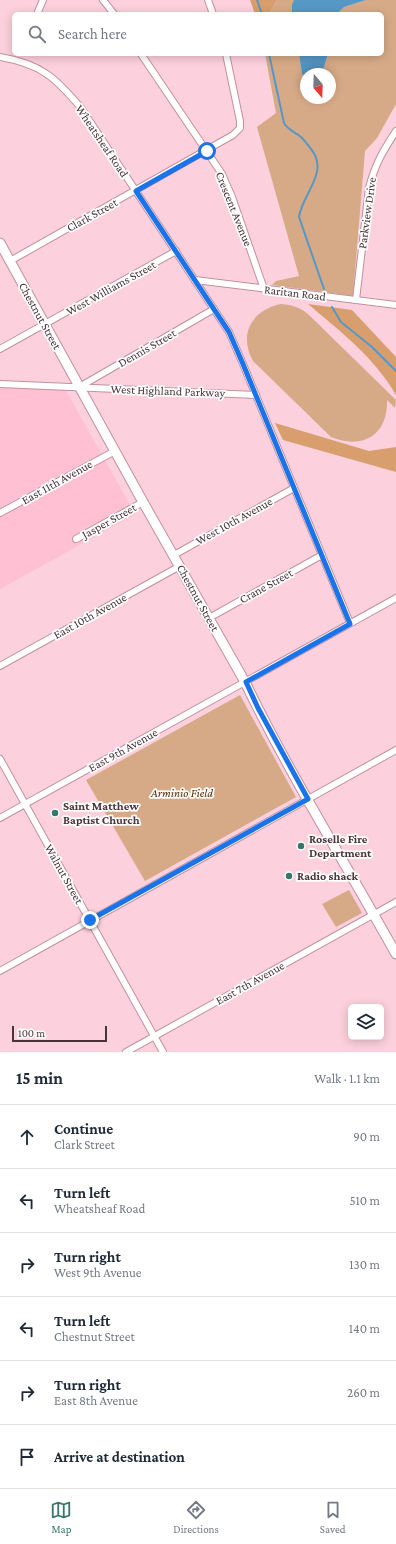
<!DOCTYPE html>
<meta charset="utf-8">
<style>
:root{--surface:#fff;--page:#f6f6f7;--text:#1f2937;--muted:#747a83;--line:#e0e1e3;--accent:#34786c}
body{margin:0;font-family:"Crimson Pro",serif;background:var(--page);color:var(--text)}
.controls{position:absolute;right:12px;bottom:12px;display:grid;overflow:hidden;border-radius:6px;box-shadow:0 2px 10px #0003}
.controls button{width:36px;height:36px;display:grid;place-items:center;padding:0;border:0;border-bottom:1px solid var(--line);background:var(--surface);color:var(--text);font:20px sans-serif}
.compass{position:absolute;left:300px;top:68px;width:36px;height:36px;border-radius:50%;background:var(--surface);box-shadow:0 2px 10px #0003;rotate:161deg}
.scale{position:absolute;left:12px;bottom:10px;width:95px;box-sizing:border-box;padding-left:4px;border:2px solid #483339;border-top:0;font-size:11px;line-height:14px;white-space:nowrap;color:#483339;-webkit-text-stroke:3px #fefefe;paint-order:stroke}
.stop{position:absolute;width:12px;height:12px;margin:-9px;border:3px solid #1a73e8;border-radius:50%;background:#fff}
.stop.end{background:#1a73e8;border-color:#fff;box-shadow:0 1px 4px #0008}
.list{margin:0;padding:0;list-style:none}
h2{display:flex;justify-content:space-between;align-items:center;height:52px;margin:0;padding:0 16px;font-size:17px}
h2 small{font-size:13px;font-weight:400;color:var(--muted)}
.list li{display:grid;grid-template-columns:26px 1fr auto;gap:12px;align-items:center;box-sizing:border-box;height:64px;padding:0 16px;border-top:1px solid var(--line)}
.list b{display:block;font-size:15px;white-space:nowrap}
.list p{margin:0;font-size:13px;white-space:nowrap;color:var(--muted)}
.list em{font-size:13px;font-style:normal;color:var(--muted)}
.icon{flex:none;width:22px;height:22px;fill:none;stroke:currentColor;stroke-width:2;stroke-linecap:round;stroke-linejoin:round}
.map{position:relative;flex:none;width:396px;height:1052px;overflow:hidden}
.search{position:absolute;background:var(--surface);box-shadow:0 2px 10px #0003;left:12px;right:12px;top:12px;height:44px;display:flex;align-items:center;gap:10px;box-sizing:border-box;padding:0 14px;border-radius:6px;color:var(--muted);font-size:15px}
.sheet{height:436px;background:var(--surface)}
nav{display:flex;justify-content:space-around;align-items:center;box-sizing:border-box;height:56px;border-top:1px solid var(--line);background:var(--surface);font-size:11px;color:var(--muted)}
nav a{display:grid;justify-items:center;gap:2px}
nav .on{color:var(--accent)}
.map>svg:first-child{display:block}
</style>
<div class="map">
<svg width="396" height="1052" viewBox="0 0 396 1052">
<rect width="100%" height="100%" fill="#fcd0dc"/>
<polygon fill="#fec0d2" points="0,386 65,389 135,514 0,589"/>
<g fill="#d6aa87">
<polygon points="277,0 294,0 292,4 292,14 269,14"/>
<polygon points="366,0 396,0 396,104 377,138 365,151 353,296 272,285 276,281 299,276 257,127 276,113 265,54 299,54 302,74 306,77 306,98 330,98 330,74 322,74 328,54 382,54 382,14 337,14 344,7"/>
<path d="M 281,304 C 292,305 300,307 309,315 L 396,400 L 395,408 L 387,400 C 388,435 363,450 331,437 L 253,361 C 238,334 252,310 281,304 Z"/>
<polygon points="240,695 296,797 145,881 86,780"/>
<polygon points="349,890 362,913 336,927 322,904"/>
</g>
<g fill="#d99e6d">
<polygon points="250,0 277,0 269,14 255,14"/>
<path d="M 308,304 L 352,310 L 396,357 L 396,395 C 375,358 340,331 308,304 Z"/>
<polygon points="275,423 369,451 396,447 396,472 283,440"/>
</g>
<g fill="#5698c5">
<polygon points="294,0 366,0 344,7 337,14 292,14 292,4"/>
<polygon points="299,54 328,54 322,74 306,74 306,77 302,74"/>
</g>
<g fill="none" stroke-linecap="round" stroke-linejoin="round">
<g stroke="#5698c5" stroke-width="2">
<polyline points="257,0 262,14"/>
<path d="M 269,54 L 284,123 C 288,130 295,132 301,137 C 304,140 308,145 311,149 C 330,172 302,194 299,217 L 324,289"/>
<polyline points="332,307 341,322 372,347 396,371"/>
</g>
<g stroke="#c3909e" stroke-width="8">
<g id="street">
<polyline points="103,0 114,14"/>
<polyline points="208,0 213,14"/>
<polyline points="37,14 43,0"/>
<polyline points="141,54 222,174 232,197 264,289"/>
<path d="M 0,57 C 41,64 55,77 81,108 L 229,332 L 243,364 L 350,623"/>
<polyline points="10,261 233,135 240,128 240,121 226,54"/>
<polyline points="195,280 396,305"/>
<path d="M 356,300 L 369,188 C 375,164 383,151 396,131"/>
<polyline points="0,349 176,251"/>
<polyline points="0,384 256,395"/>
<polyline points="81,386 214,309"/>
<polyline points="0,513 115,451"/>
<polyline points="76,539 143,502"/>
<polyline points="174,555 294,488"/>
<polyline points="209,618 322,555"/>
<polyline points="0,666 180,566"/>
<polyline points="0,759 163,1052"/>
<polyline points="0,818 396,598"/>
<polyline points="0,971 396,750"/>
<polyline points="126,1052 396,902"/>
</g>
</g>
<g stroke="#c3909e" stroke-width="11">
<path id="secondary" d="M 0,243 L 143,502 L 245,682 C 290,775 346,864 396,954"/>
</g>
<use href="#street" stroke="#fff" stroke-width="6"/>
<use href="#secondary" stroke="#fff" stroke-width="9"/>
</g>
<g fill="none" stroke-linecap="round" stroke-linejoin="round">
<polyline stroke="#1a73e8" stroke-width="5" points="90,920 308,799 258,708 246,682 350,624 243,364 229,332 136,191 207,151"/>
</g>
<g fill="#34786c" stroke="#fefefe" stroke-width="1.5">
<circle cx="55" cy="813" r="4"/>
<circle cx="301" cy="846" r="4"/>
<circle cx="289" cy="876" r="4"/>
</g>
<g text-anchor="middle" dominant-baseline="central" stroke-width="3.5" stroke-linejoin="round" paint-order="stroke">
<g font-size="12" fill="#483339" stroke="#fefefe">
<text transform="translate(102 141) rotate(56)">Wheatsheaf Road</text>
<text transform="translate(234 209) rotate(68)">Crescent Avenue</text>
<text transform="translate(367 213) rotate(-82)">Parkview Drive</text>
<text transform="translate(92 215) rotate(-29)">Clark Street</text>
<text transform="translate(111 288) rotate(-29)">West Williams Street</text>
<text transform="translate(295 293) rotate(7)">Raritan Road</text>
<text transform="translate(40 316) rotate(61)">Chestnut Street</text>
<text transform="translate(147 348) rotate(-30)">Dennis Street</text>
<text transform="translate(168 391) rotate(2)">West Highland Parkway</text>
<text transform="translate(57 482) rotate(-29)">East 11th Avenue</text>
<text transform="translate(109 521) rotate(-29)">Jasper Street</text>
<text transform="translate(234 521) rotate(-29)">West 10th Avenue</text>
<text transform="translate(266 586) rotate(-29)">Crane Street</text>
<text transform="translate(198 598) rotate(61)">Chestnut Street</text>
<text transform="translate(90 616) rotate(-29)">East 10th Avenue</text>
<text transform="translate(123 750) rotate(-29)">East 9th Avenue</text>
<text transform="translate(64 874) rotate(61)">Walnut Street</text>
<text transform="translate(250 983) rotate(-29)">East 7th Avenue</text>
</g>
<g font-size="12" font-style="italic" fill="#502a02" stroke="#fefefe">
<text x="182" y="793">Arminio Field</text>
</g>
<g font-size="12" font-weight="bold" fill="#483339" stroke="#fefefe" text-anchor="start">
<text x="63" y="806">Saint Matthew<tspan x="63" dy="14">Baptist Church</tspan></text>
<text x="309" y="839">Roselle Fire<tspan x="309" dy="14">Department</tspan></text>
<text x="297" y="876">Radio shack</text>
</g>
</g>
</svg>
<div class="controls">
<button><svg class="icon" aria-label="layers" viewBox="0 0 24 24"><path d="M12 4l9 5-9 5-9-5zM3 14l9 5 9-5"/></svg></button>
</div>
<svg class="compass" viewBox="-18 -18 36 36"><path d="M0-13l5 13h-10z" fill="#e53935"/><path d="M0 13l5-13h-10z" fill="#747a83"/></svg>
<div class="scale">100 m</div>
<div class="stop" style="left:207px;top:151px"></div>
<div class="stop end" style="left:90px;top:920px"></div>
<div class="search"><svg class="icon" aria-label="search" viewBox="0 0 24 24"><circle cx="10" cy="10" r="6"/><path d="M15 15l6 6"/></svg>Search here</div>
</div>
<section class="sheet">
<h2>15 min<small>Walk · 1.1 km</small></h2>
<ul class="list">
<li><svg class="icon" aria-label="ahead" viewBox="0 0 24 24"><path d="M12 20V5M6 11l6-6 6 6"/></svg><div><b>Continue</b><p>Clark Street</p></div><em>90 m</em></li>
<li><svg class="icon" aria-label="left" viewBox="0 0 24 24"><path d="M17 20v-9H6M10 6l-5 5 5 5"/></svg><div><b>Turn left</b><p>Wheatsheaf Road</p></div><em>510 m</em></li>
<li><svg class="icon" aria-label="right" viewBox="0 0 24 24"><path d="M7 20v-9h11M14 6l5 5-5 5"/></svg><div><b>Turn right</b><p>West 9th Avenue</p></div><em>130 m</em></li>
<li><svg class="icon" aria-label="left" viewBox="0 0 24 24"><path d="M17 20v-9H6M10 6l-5 5 5 5"/></svg><div><b>Turn left</b><p>Chestnut Street</p></div><em>140 m</em></li>
<li><svg class="icon" aria-label="right" viewBox="0 0 24 24"><path d="M7 20v-9h11M14 6l5 5-5 5"/></svg><div><b>Turn right</b><p>East 8th Avenue</p></div><em>260 m</em></li>
<li><svg class="icon" aria-label="arrive" viewBox="0 0 24 24"><path d="M6 21V4h12l-3 4 3 4H6"/></svg><div><b>Arrive at destination</b></div></li>
</ul>
</section>
<nav>
<a class="on"><svg class="icon" aria-label="map" viewBox="0 0 24 24"><path d="M3 6l6-2 6 2 6-2v14l-6 2-6-2-6 2zM9 4v14M15 6v14"/></svg>Map</a>
<a><svg class="icon" aria-label="directions" viewBox="0 0 24 24"><path d="M12 3l9 9-9 9-9-9zM9 14v-3h6M13 9l2 2-2 2"/></svg>Directions</a>
<a><svg class="icon" aria-label="saved" viewBox="0 0 24 24"><path d="M7 4h10v16l-5-4-5 4z"/></svg>Saved</a>
</nav>
